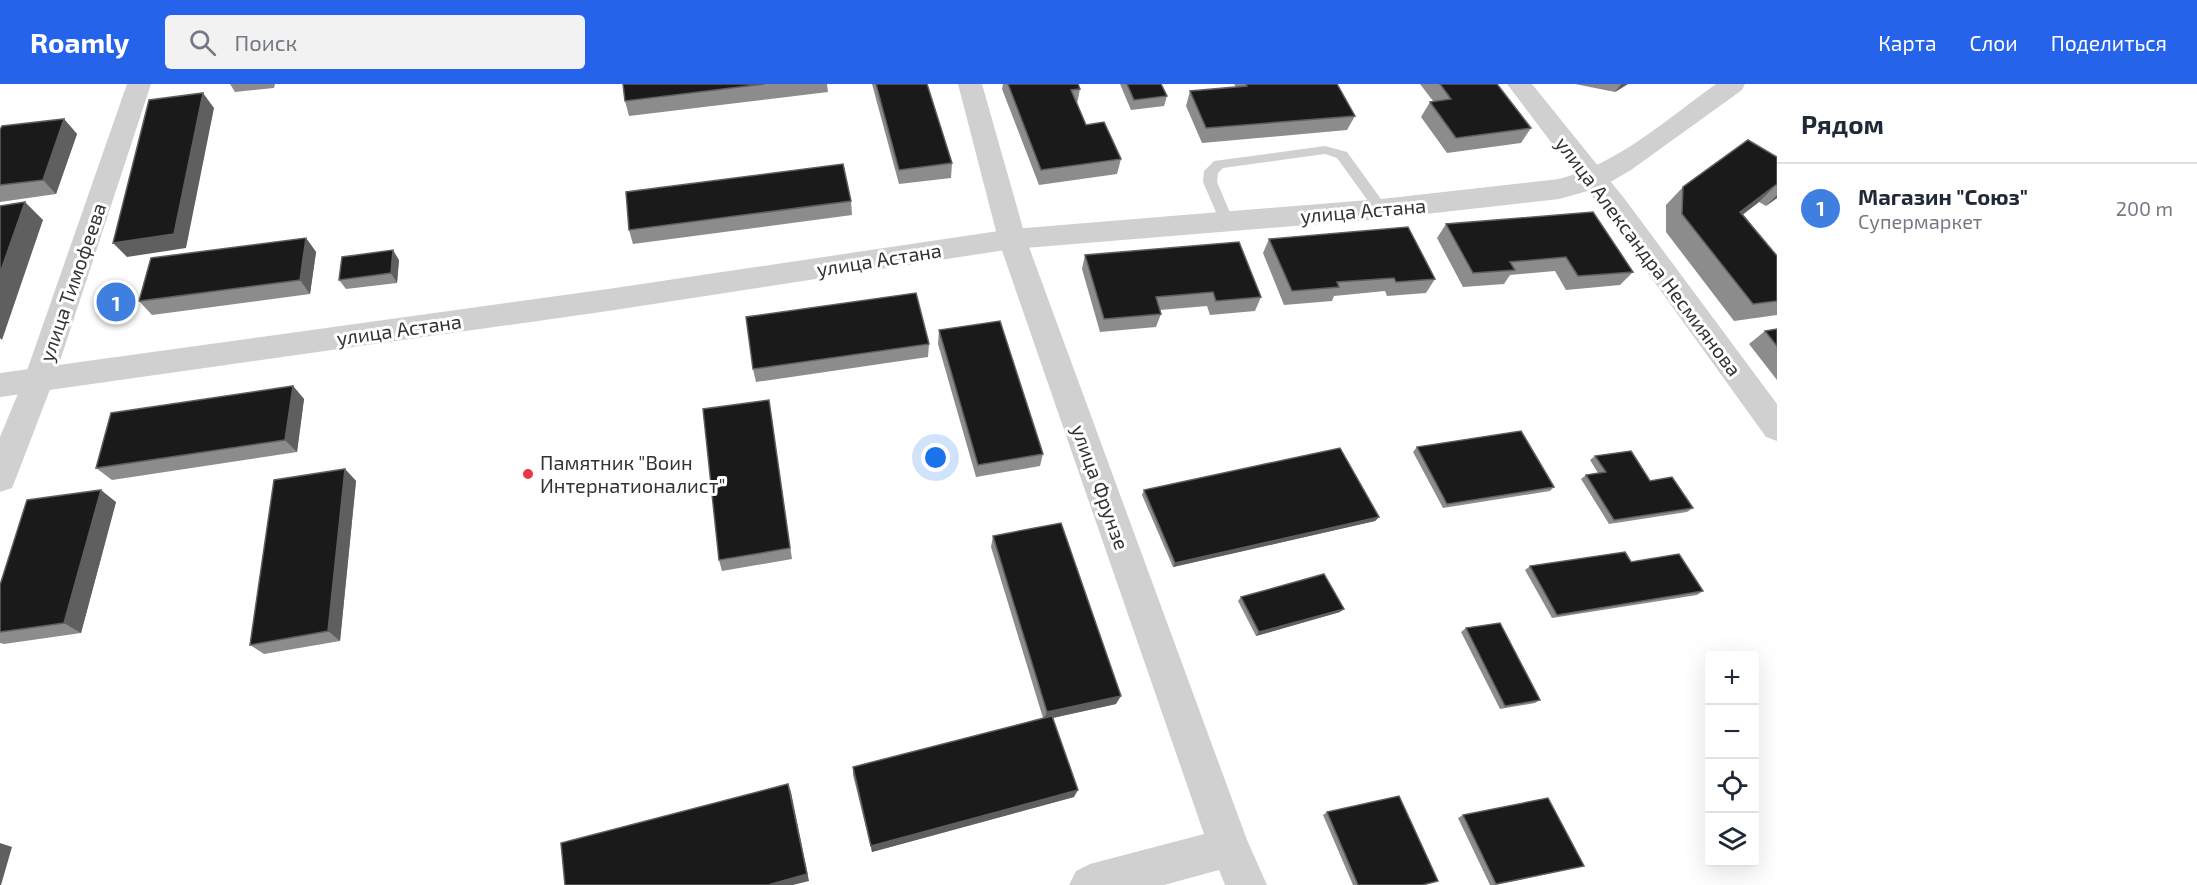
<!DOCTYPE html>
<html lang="ru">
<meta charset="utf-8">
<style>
:root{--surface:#fff;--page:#f2f2f3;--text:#1f2937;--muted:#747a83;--line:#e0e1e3;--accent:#2563eb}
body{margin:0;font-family:"Exo 2",sans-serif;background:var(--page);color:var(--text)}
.controls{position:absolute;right:18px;bottom:18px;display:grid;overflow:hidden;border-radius:6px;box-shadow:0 6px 24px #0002}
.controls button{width:54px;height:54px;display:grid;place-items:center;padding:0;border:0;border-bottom:2px solid var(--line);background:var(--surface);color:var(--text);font:30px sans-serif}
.you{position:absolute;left:936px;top:374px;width:21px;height:21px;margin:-15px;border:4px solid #fff;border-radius:50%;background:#1a73e8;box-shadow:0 0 0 9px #1a73e833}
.badge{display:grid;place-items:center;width:39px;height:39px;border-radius:50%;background:var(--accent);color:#fff;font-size:20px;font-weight:700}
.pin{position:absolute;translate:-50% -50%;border:3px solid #fff;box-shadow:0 2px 6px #0006}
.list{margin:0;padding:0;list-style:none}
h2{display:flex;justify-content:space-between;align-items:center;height:78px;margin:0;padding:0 24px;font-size:26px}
h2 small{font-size:20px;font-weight:400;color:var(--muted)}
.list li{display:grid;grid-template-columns:39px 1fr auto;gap:18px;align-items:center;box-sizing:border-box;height:90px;padding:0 24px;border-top:2px solid var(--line)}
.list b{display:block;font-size:22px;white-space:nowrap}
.list p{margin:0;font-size:20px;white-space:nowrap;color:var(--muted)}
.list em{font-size:20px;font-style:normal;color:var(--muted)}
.icon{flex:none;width:33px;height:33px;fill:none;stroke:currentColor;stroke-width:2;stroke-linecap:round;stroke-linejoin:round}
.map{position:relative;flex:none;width:1777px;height:801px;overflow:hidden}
header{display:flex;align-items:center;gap:36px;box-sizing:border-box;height:84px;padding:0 30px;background:var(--accent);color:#fff}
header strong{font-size:28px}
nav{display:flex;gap:33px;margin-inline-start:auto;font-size:21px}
.search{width:420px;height:54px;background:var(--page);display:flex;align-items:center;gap:15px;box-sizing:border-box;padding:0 21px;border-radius:6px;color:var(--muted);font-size:22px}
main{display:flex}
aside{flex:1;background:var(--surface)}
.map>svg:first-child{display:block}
</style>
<header>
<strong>Roamly</strong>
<div class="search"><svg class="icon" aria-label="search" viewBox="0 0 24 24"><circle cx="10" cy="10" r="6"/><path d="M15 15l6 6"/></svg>Поиск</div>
<nav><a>Карта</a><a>Слои</a><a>Поделиться</a></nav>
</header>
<main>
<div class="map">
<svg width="1777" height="801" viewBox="0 0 1777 801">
<rect width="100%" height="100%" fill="#fff"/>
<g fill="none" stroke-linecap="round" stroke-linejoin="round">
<polygon fill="#d0d0d0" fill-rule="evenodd" points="1325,62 1347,68 1386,122 1388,125 1386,128 1376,128 1337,74 1325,70 1223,84 1218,89 1217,98 1234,138 1232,142 1222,142 1203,98 1204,87 1214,77"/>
<g fill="#d0d0d0" fill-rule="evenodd">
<polygon points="127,0 151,0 54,295 16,394 12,404 0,408 0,353 24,295"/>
<polygon points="958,0 982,0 1026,155 1247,756 1267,801 1225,801 1219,786 1164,801 1069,801 1076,787 1090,780 1204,750 998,155"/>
<polygon points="1507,0 1532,0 1624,114 1777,320 1777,357 1766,353 1604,128"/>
</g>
<path fill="#d0d0d0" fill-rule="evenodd" d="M 1716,0 L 1745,0 L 1742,6 L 1631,86 L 1602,103 L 1559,115 L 1381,135 L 1012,165 L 608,227 L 0,313 L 0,289 L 608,205 L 1012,145 L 1381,115 L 1559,95 C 1618,80 1667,35 1716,0 Z"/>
</g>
<g fill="#8c8c8c">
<polygon points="230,0 275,0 274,4 235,8"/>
<polygon points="623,0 827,0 828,8 629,32 625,17"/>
<polygon points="872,0 927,0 952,79 951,94 899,100"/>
<polygon points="1003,0 1078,0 1080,5 1077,20 1086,41 1121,75 1117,90 1039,101 1002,5"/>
<polygon points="1120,0 1161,0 1167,12 1164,22 1131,26"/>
<polygon points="1234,0 1337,0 1355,32 1347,46 1202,59 1186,22 1190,7 1236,3"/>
<polygon points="1420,0 1497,0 1531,44 1521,59 1447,69 1421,33 1430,18 1433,17"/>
<polygon points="1575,0 1628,0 1615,8"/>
<polygon points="64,35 77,50 56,110 0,118 0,46"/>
<polygon points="1777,73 1777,114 1766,122 1759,118 1743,130 1777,172 1777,231 1734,237 1666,148 1666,121 1683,103"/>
<polygon points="851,117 852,131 633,160 629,146"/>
<polygon points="1446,140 1633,188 1620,201 1566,206 1555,187 1510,191 1504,200 1463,203 1437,154"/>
<polygon points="306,154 316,168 310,210 152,231 139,217"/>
<polygon points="1269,155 1435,195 1426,209 1387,212 1385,207 1334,212 1332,217 1284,221 1263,169"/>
<polygon points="1085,171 1261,213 1255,227 1210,231 1207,222 1160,226 1161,230 1156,243 1100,248 1082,185"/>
<polygon points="399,176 397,199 346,205 339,196"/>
<polygon points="1777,245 1777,296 1749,260 1765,247"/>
<polygon points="939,246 1043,370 1040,382 976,393 938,260"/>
<polygon points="929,260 928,273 756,298 753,285"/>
<polygon points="293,302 304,315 297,368 112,396 96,384"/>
<polygon points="771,329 792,475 722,487 719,476"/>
<polygon points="1417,363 1554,403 1550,407 1443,424 1413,368"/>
<polygon points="1595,372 1650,397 1693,424 1687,428 1609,440 1581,395 1586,391 1598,389 1590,376"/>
<polygon points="345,385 356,397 340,557 264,570 250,561"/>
<polygon points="1144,406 1379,433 1375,437 1173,483 1142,411"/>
<polygon points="116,418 81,549 4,560 0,559 0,501"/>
<polygon points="993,452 1116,620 1053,634 1074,713 872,768 853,691 853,683 1043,634 991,463"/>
<polygon points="1631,478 1703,507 1697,511 1552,534 1525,486 1530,482"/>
<polygon points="1241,513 1340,528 1256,552 1238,517"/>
<polygon points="1466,544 1540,616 1535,619 1500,625 1461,548"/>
<polygon points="1327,728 1438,797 1425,801 1353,801 1323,731"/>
<polygon points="1463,731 1584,782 1496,801 1490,801 1458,734"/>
</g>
<g fill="#5f5f5f">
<polygon points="1621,0 1628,0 1615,8"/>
<polygon points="203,9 214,24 186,164 127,173 113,159"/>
<polygon points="64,35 77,50 56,110 43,96"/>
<polygon points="1777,100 1759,118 1723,146 1740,128"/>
<polygon points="1777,111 1777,114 1766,122"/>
<polygon points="25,118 43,136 2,256 0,254 0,189"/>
<polygon points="306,154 316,168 310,210 300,196"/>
<polygon points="393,166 399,176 397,199 391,189"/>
<polygon points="293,302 304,315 297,368 285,356"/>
<polygon points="345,385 356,397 340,557 328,547"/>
<polygon points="101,406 116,418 81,549 64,539"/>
<polygon points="1379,433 1375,437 1173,483 1175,479"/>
<polygon points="1344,525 1340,528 1256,552 1259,548"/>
<polygon points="1121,612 1116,620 1043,636 1047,628"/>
<polygon points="788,700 791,708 809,797 793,801 768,801"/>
<polygon points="1078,706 1074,713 872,768 871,762"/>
<polygon points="0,759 12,763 1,801 0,801"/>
</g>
<g fill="#1a1a1a" stroke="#5f5f5f" stroke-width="1.5">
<polygon points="623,0 764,0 625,17"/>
<polygon points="876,0 927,0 952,79 899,86"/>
<polygon points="1008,0 1078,0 1080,5 1071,6 1086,41 1104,38 1121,75 1041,86"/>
<polygon points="1127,0 1161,0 1167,12 1134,16"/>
<polygon points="1246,0 1337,0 1355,32 1206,44 1190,7 1247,2"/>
<polygon points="1440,0 1497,0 1531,44 1456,54 1430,18 1451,15"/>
<polygon points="203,9 174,150 113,159 149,16"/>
<polygon points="64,35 43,96 0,101 0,46 2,42"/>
<polygon points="1748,56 1777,73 1777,100 1740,128 1777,172 1777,217 1753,220 1682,130 1683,103"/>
<polygon points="843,80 851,117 629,146 626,108"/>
<polygon points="25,118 0,189 0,122"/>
<polygon points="1593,128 1633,188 1578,192 1566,173 1510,178 1515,186 1473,189 1446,140"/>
<polygon points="1408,143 1435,195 1396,198 1394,194 1337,198 1339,203 1292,207 1269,155"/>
<polygon points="306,154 300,196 139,217 151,174"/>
<polygon points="1239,158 1261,213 1216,217 1213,208 1156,213 1161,230 1104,235 1085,171"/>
<polygon points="393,166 391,189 339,196 342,173"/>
<polygon points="916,209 929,260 753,285 746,233"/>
<polygon points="1000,237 1043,370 978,381 939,246"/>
<polygon points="1777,245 1777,262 1765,247"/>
<polygon points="293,302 285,356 96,384 111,329"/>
<polygon points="769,316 790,464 719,476 703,325"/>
<polygon points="1521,347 1554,403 1447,420 1417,363"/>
<polygon points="1340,364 1379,433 1175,479 1144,406"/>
<polygon points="1631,367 1650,397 1672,393 1693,424 1614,436 1586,391 1606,388 1595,372"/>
<polygon points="345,385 328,547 250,561 274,396"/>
<polygon points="101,406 64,539 0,548 0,501 27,416"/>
<polygon points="1061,439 1121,612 1047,628 993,452"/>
<polygon points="1625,468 1631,478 1679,470 1703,507 1557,531 1530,482"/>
<polygon points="1324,490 1344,525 1259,548 1241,513"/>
<polygon points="1500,539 1540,616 1505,622 1466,544"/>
<polygon points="1052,632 1078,706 871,762 853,683"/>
<polygon points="788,700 807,790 768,801 565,801 561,759"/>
<polygon points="1399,712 1438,797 1422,801 1358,801 1327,728"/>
<polygon points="1548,714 1584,782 1496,800 1463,731"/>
</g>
<circle fill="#e63946" stroke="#fff" stroke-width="2" cx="528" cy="390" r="6"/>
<g text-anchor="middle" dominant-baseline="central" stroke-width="6" stroke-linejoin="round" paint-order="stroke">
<g font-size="20" fill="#333" stroke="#fff">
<text transform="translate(1363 126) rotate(-5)">улица Астана</text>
<text transform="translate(1649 172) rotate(53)">улица Александра Несмиянова</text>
<text transform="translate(879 175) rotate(-9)">улица Астана</text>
<text transform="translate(72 198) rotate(-71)">улица Тимофеева</text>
<text transform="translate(399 245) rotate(-8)">улица Астана</text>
<text transform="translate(1101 403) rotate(70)">улица Фрунзе</text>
</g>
<g font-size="20" fill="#333" stroke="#fff" text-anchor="start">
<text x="540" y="378">Памятник "Воин<tspan x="540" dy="23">Интернатионалист"</tspan></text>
</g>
</g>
</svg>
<div class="controls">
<button>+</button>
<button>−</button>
<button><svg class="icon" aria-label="locate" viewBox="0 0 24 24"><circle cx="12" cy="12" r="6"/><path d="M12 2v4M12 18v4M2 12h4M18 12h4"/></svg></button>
<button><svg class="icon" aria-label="layers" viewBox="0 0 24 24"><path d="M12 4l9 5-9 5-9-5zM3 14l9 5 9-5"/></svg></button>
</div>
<div class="you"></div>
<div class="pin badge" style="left:116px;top:218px;background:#3f7fe0">1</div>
</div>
<aside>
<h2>Рядом<small></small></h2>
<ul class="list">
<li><span class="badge" style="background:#3f7fe0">1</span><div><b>Магазин &quot;Союз&quot;</b><p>Супермаркет</p></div><em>200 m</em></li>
</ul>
</aside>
</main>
